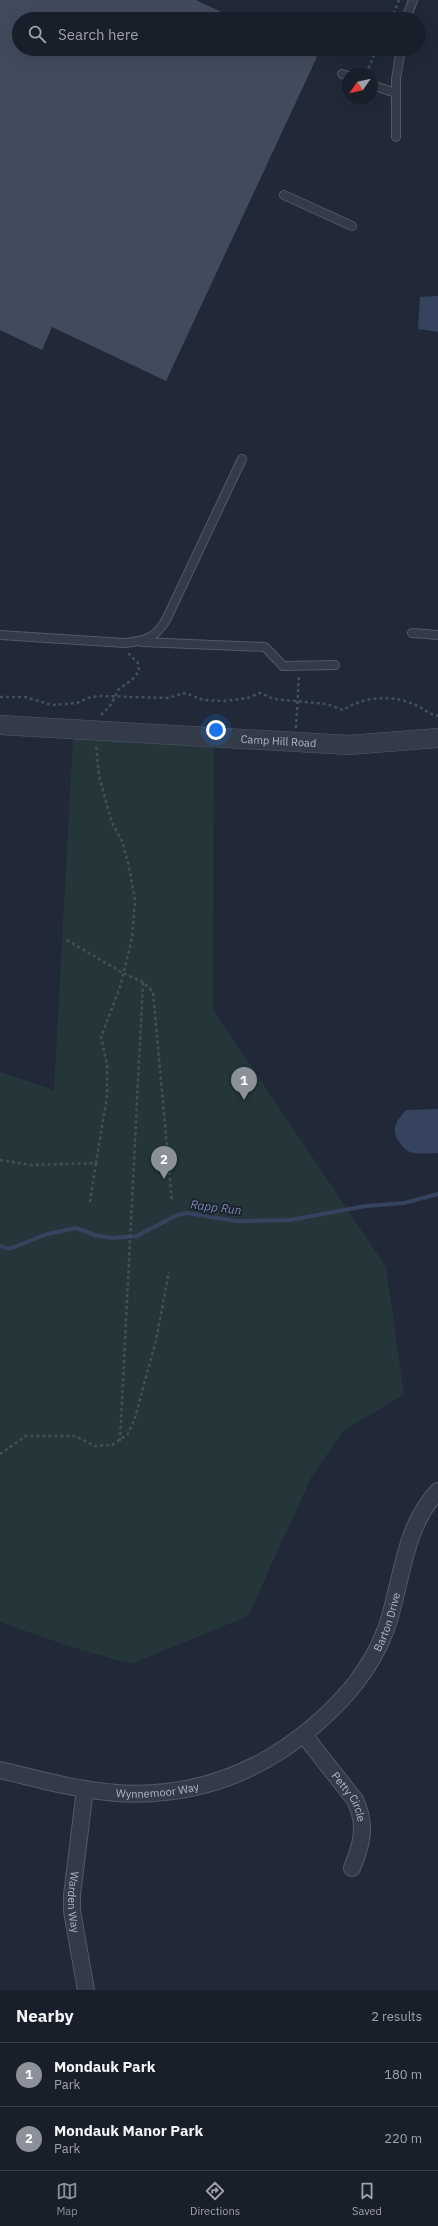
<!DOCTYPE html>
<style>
:root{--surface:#191f2a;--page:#222732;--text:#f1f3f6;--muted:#9fa2a8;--line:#373d47;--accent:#8c9099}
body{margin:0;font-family:"IBM Plex Sans",sans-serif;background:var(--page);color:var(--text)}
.compass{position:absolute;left:342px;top:68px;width:36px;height:36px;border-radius:50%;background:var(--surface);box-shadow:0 4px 16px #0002;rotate:236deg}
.you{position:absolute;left:216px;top:730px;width:14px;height:14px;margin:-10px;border:3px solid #fff;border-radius:50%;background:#1a73e8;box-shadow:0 0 0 6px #1a73e833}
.badge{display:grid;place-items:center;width:26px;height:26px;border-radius:50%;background:var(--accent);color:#fff;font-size:13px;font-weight:700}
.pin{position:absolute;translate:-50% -33px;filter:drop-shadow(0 1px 2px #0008)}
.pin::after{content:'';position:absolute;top:21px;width:14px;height:12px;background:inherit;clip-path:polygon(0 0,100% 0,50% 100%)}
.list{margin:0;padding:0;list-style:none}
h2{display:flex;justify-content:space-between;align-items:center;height:52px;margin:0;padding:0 16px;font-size:17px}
h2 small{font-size:13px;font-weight:400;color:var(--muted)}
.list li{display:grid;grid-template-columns:26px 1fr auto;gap:12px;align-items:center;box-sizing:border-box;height:64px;padding:0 16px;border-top:1px solid var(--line)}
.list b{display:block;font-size:15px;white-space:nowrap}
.list p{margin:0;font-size:13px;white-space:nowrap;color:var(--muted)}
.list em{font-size:13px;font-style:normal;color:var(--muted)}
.icon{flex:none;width:22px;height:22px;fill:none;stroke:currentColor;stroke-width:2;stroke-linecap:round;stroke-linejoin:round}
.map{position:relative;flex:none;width:438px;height:1990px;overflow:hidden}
.search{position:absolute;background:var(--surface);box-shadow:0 4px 16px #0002;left:12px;right:12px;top:12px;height:44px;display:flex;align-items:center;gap:10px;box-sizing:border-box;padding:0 14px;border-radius:22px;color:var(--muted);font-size:15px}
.sheet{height:180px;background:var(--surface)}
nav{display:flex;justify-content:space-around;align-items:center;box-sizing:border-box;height:56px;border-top:1px solid var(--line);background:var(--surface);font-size:11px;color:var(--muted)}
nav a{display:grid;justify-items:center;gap:2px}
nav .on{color:var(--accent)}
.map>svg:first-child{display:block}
</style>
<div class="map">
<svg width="438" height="1990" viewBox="0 0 438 1990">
<rect width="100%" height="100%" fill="#212938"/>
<polygon fill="#24363a" points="73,738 214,747 213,1009 386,1267 404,1395 344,1430 312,1476 248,1616 131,1664 68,1646 0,1622 0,1072 54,1090"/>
<g fill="#35435f">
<polygon points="438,296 438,332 418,329 420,297"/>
<path d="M 438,1109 L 438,1153 C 430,1153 418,1155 410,1152 C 405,1150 402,1146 399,1142 C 390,1129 397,1120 406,1110 Z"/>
</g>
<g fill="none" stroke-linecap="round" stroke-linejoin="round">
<polyline stroke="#35435f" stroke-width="4" points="0,1246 9,1249 47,1234 76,1228 95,1235 112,1238 137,1236 177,1215 187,1213 236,1221 290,1220 366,1206 404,1203 438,1194"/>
</g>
<polygon fill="#424b5d" points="0,0 196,0 236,19 19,19 19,49 300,49 317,57 166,381 52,327 42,350 0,330"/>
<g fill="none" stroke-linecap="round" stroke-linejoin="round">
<g stroke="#525866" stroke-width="10">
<g id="service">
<polyline points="406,19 413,0"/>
<polyline points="342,74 348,76"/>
<polyline points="372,85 396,93"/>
<polyline points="396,137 396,79 401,49"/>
<polyline points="284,195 352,226"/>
<polyline points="412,633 438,635"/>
<path d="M 0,635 L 125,643 C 146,641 155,638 166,620 L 242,459"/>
<polyline points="142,642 265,647 283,666 335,665"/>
</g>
</g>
<g stroke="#525866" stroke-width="18">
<g id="minor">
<path id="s1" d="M 304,1735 L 355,1800 C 367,1825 362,1844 352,1868"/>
<path id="s2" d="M 0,1770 C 38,1779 77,1790 116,1793 C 191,1798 258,1774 315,1725 C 346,1698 371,1669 386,1629 C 402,1584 403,1527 438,1491"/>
<path id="s3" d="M 85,1789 L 72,1895 L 72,1911 L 86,1990"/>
</g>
</g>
<g stroke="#525866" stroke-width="20">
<g id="tertiary">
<path id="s4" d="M 0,725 L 349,745 L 438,738"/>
</g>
</g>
<g stroke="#405256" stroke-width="2.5" stroke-dasharray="3 3" stroke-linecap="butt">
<polyline points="391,19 399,0"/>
<polyline points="366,74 377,49"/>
<path d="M 0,697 L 25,697 L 52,705 L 77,703 L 88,698 L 100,696 L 167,698 L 186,693 L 203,700 L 223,701 L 248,698 L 260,693 L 274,699 L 327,704 L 343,710 C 363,697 390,694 413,704 C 422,707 428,714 438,716"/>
<polyline points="101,715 110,706 119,689 132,680 139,671 138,663 128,653"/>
<polyline points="296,728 299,675"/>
<polyline points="67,940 123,973 143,982 153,992 172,1202"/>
<polyline points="0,1160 32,1165 96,1163 107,1096 107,1064 101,1037 120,987 132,938 135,901 129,866 122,841 112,823 99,776 96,745"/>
<polyline points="90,1202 96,1163"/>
<polyline points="120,1441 143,982"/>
<polyline points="0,1454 26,1436 75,1436 95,1446 112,1445 128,1434 135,1418 156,1340 169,1272"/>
</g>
<use href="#service" stroke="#343b48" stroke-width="8"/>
<use href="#minor" stroke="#343b48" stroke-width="16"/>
<use href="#tertiary" stroke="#343b48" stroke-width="19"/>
</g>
<g text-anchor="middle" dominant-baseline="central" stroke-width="3.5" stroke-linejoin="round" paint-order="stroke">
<g font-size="11" fill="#afb5c5" stroke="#1a202d">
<text stroke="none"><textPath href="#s4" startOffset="279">Camp Hill Road</textPath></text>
<text stroke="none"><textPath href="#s2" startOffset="462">Barton Drive</textPath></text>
<text stroke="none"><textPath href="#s2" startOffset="160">Wynnemoor Way</textPath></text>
<text stroke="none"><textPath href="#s1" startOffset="77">Petty Circle</textPath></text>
<text stroke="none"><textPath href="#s3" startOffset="114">Warden Way</textPath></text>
</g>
<g font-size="12" font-style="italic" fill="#778aac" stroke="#1a202d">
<text transform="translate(216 1207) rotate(7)">Rapp Run</text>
</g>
</g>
</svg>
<svg class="compass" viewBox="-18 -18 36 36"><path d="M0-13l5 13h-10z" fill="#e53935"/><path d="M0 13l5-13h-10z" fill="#9fa2a8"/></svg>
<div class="you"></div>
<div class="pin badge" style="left:244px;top:1100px">1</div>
<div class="pin badge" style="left:164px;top:1179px">2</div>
<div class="search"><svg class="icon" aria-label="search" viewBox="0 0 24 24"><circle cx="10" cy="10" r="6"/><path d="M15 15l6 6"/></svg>Search here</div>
</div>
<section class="sheet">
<h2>Nearby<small>2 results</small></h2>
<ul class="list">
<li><span class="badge">1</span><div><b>Mondauk Park</b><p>Park</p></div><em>180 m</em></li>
<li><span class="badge">2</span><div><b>Mondauk Manor Park</b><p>Park</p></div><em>220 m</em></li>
</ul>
</section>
<nav>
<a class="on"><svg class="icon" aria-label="map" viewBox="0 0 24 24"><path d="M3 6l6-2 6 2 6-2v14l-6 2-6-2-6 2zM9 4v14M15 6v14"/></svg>Map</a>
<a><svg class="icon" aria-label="directions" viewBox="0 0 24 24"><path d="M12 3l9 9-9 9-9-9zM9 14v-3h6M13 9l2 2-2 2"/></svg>Directions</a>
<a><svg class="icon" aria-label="saved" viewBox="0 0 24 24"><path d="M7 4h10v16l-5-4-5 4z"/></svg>Saved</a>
</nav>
